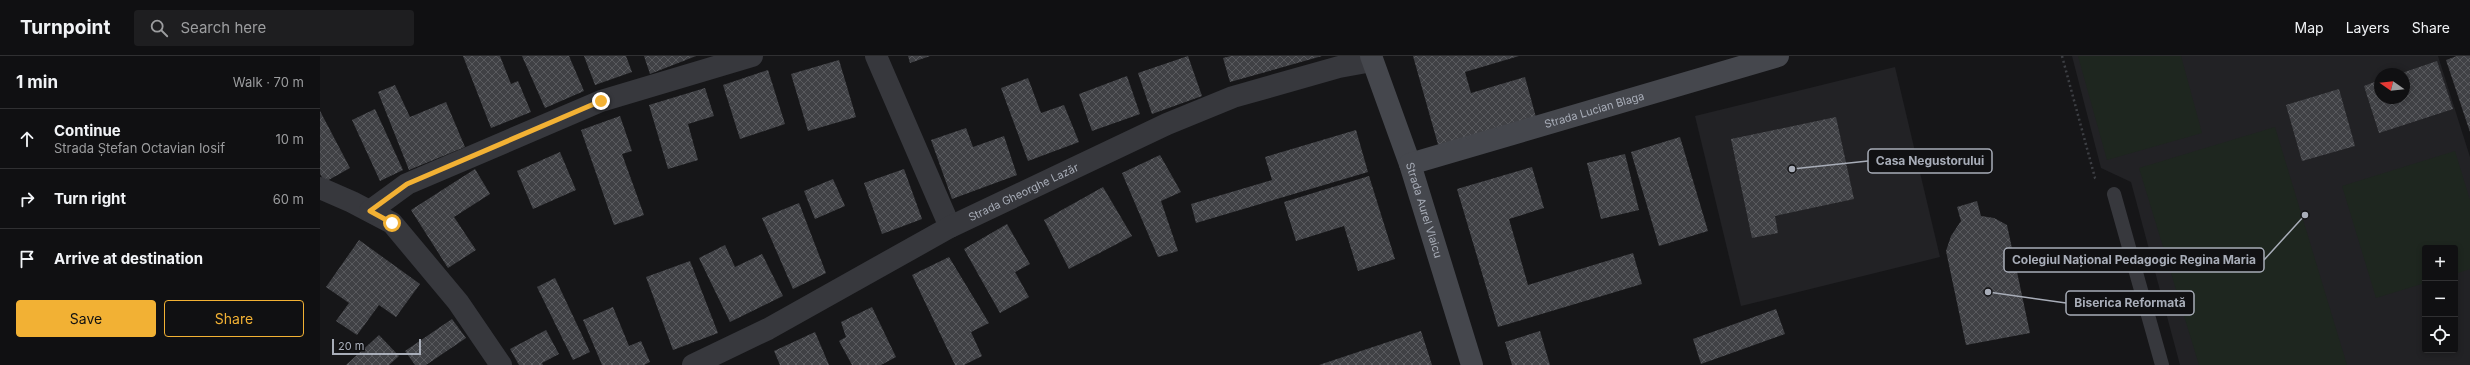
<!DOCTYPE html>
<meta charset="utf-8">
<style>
:root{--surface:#101012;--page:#1e1e20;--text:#f1f3f6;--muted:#9c9d9f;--line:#303032;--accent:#f2b134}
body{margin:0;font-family:Inter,sans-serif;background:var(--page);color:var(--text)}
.controls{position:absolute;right:12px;bottom:12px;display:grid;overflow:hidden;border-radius:4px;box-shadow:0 2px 6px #0003}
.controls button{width:36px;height:36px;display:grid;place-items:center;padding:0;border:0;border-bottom:1px solid var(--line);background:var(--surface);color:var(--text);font:20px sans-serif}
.compass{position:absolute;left:2054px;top:12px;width:36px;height:36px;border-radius:50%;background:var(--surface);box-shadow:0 2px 6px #0003;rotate:284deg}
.scale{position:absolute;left:12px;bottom:10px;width:89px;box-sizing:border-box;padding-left:4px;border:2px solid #a8adb8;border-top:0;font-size:11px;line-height:14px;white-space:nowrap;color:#a8adb8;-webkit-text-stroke:3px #111113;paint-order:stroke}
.stop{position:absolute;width:12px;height:12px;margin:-9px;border:3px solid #f2b134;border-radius:50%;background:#fff}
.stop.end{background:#f2b134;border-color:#fff;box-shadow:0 1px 4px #0008}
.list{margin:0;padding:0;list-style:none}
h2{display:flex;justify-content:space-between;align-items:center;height:52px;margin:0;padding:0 16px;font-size:17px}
h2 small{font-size:13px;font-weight:400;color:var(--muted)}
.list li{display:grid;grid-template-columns:26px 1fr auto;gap:12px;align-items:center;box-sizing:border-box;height:60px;padding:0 16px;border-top:1px solid var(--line)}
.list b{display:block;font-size:15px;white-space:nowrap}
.list p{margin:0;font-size:13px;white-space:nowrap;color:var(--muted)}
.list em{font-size:13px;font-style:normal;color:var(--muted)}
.actions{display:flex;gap:8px;padding:12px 16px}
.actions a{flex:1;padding:9px 0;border:1px solid var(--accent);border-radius:4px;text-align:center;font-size:14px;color:var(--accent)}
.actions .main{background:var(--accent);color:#111}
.icon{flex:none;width:22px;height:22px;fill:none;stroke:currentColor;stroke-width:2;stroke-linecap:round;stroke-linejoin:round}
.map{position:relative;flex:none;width:2150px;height:309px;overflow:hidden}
header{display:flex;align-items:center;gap:24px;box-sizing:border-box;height:56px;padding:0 20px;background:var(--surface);border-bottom:1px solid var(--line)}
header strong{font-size:19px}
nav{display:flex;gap:22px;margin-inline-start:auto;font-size:14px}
.search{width:280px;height:36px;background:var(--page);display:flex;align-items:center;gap:10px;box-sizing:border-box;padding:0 14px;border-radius:4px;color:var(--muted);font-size:15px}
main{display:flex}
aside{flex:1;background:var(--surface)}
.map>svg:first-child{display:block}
</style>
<header>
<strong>Turnpoint</strong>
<div class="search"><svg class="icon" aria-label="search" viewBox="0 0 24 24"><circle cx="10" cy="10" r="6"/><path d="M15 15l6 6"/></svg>Search here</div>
<nav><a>Map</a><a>Layers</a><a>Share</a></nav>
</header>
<main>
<aside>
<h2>1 min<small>Walk · 70 m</small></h2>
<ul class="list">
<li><svg class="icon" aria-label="ahead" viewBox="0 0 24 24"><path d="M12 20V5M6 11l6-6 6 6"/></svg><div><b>Continue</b><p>Strada Ștefan Octavian Iosif</p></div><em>10 m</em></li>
<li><svg class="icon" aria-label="right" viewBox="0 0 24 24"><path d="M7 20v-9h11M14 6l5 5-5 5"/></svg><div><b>Turn right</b></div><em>60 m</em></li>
<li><svg class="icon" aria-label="arrive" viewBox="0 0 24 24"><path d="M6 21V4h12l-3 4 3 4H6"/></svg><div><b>Arrive at destination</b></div></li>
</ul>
<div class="actions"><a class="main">Save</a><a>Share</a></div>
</aside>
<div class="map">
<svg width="2150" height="309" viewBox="0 0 2150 309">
<defs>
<pattern id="building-cross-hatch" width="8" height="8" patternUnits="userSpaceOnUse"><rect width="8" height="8" fill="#404145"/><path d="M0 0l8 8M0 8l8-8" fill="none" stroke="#595a5e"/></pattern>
</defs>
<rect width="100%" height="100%" fill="#161618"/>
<g fill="#222225" fill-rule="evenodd">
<path d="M 1752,0 L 2118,0 L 2150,101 L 2150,309 L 1860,309 L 1811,126 L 1781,112 ZM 2060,18 L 2084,18 L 2084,42 L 2060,42 ZM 2105,192 L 2135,192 L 2135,294 L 2105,294 Z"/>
<polygon points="1575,11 1620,201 1421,250 1375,60"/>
</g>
<g fill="#1e261f">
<polygon points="1758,0 1861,0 1882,77 1787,104"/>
<polygon points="1955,71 2027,309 1879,309 1819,112"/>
<polygon points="2135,95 2150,144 2150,213 2135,218 2135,192 2105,192 2105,227 2056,242 2022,130"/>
</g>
<g fill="url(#building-cross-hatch)">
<polygon points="143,0 180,0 191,28 198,25 211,56 171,72"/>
<polygon points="202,0 249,0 264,35 225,52"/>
<polygon points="264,0 306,0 312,16 275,29"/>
<polygon points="324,0 376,0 330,18"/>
<polygon points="588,0 610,0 590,7"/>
<polygon points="868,0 882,40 832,58 818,17"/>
<polygon points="911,0 1002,0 910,26 903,2"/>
<polygon points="1093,0 1199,0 1145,16 1151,37 1205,21 1217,65 1119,92"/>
<polygon points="2137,0 2150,0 2150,76 2126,4"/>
<polygon points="519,4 536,61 488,75 471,18"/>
<polygon points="2117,5 2133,53 2059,77 2044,30 2060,24 2060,42 2084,42 2084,18 2079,18"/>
<polygon points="448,14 465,68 420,83 403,29"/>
<polygon points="807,20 820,58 772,75 759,38"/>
<polygon points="708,22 721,57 744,49 759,86 708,105 681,32"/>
<polygon points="75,29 90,61 126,46 145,91 89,114 58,36"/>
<polygon points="385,32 394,60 368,68 378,104 348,113 329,49"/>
<polygon points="2019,33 2035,90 1982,105 1966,49"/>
<polygon points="55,53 83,114 60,125 32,64"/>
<polygon points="0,55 30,112 5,126 0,118"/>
<polygon points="300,60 312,95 302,98 324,159 294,169 261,74"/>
<polygon points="1516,61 1534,143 1455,160 1458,177 1432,182 1411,83"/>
<polygon points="646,72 653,91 684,80 697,119 632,143 611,84"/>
<polygon points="1036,74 1048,116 876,167 871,148 952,124 945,101"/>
<polygon points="1360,81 1388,175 1339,190 1311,96"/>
<polygon points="240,96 256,134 213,153 197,115"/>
<polygon points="1305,98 1319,154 1281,163 1267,107"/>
<polygon points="840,99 861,136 841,145 858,195 838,201 802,117"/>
<polygon points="1212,111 1224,152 1189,163 1208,229 1313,197 1322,228 1178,271 1137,133"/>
<polygon points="155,113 170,138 134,161 156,194 128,212 91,154"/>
<polygon points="584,113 602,163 562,178 544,127"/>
<polygon points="1049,120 1075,203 1038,215 1024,170 976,185 964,146"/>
<polygon points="513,123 525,150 495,163 484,135"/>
<polygon points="783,131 812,180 749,213 724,164"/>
<polygon points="1657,145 1661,160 1674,162 1687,169 1710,277 1646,289 1626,195 1631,180 1641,165 1637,151"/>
<polygon points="479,147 506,217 473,233 442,162"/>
<polygon points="687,168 710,208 695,216 709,241 680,257 644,193"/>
<polygon points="39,184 100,228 76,261 59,249 37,279 16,265 29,247 6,231"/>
<polygon points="405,189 415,211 442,198 463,240 410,266 379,202"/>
<polygon points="629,201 669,267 651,276 662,300 644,309 635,309 592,219"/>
<polygon points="370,205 398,277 353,294 326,221"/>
<polygon points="235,222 270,296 253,304 217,231"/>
<polygon points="293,251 309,290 321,285 330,306 324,309 282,309 263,264"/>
<polygon points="552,251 576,301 561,309 532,309 519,285 526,281 521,266"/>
<polygon points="1456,253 1465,278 1381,308 1373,283"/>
<polygon points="132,263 146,282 106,309 95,309 85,295"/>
<polygon points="226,274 239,298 222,307 223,309 199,309 190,293"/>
<polygon points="1101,275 1112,309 999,309"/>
<polygon points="1220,275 1230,309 1192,309 1185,286"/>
<polygon points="495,276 509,309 460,309 454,295"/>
<polygon points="59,279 79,300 69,309 26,309"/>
</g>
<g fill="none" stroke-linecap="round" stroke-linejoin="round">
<polyline stroke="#3d3f44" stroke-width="2.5" stroke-dasharray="2 3" stroke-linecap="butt" points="1742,0 1775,122 1777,124"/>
<polyline stroke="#37383d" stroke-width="14" points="1794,138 1842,309"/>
<g stroke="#37383d" stroke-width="22">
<polyline points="556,0 630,171"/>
<polyline points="0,132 32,146 72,167 138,246 181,309"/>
<polyline points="50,155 87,128 281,45 432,0"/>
<path id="s1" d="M 373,309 L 448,273 L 630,171 L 847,68 L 913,41 L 1019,11 L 1052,5"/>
</g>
<g stroke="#45474d" stroke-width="22">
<path id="s2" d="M 1051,0 L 1090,108 L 1152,309"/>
<path id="s3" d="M 1090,108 L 1458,0"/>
</g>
</g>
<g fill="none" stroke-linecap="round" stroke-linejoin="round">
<polyline stroke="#f2b134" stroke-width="5" points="72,167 50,155 87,128 281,45"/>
</g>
<g text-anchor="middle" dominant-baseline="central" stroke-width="3" stroke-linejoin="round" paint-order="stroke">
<g font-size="11" fill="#a8adb8" stroke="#111113">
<text stroke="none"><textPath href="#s3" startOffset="192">Strada Lucian Blaga</textPath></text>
<text stroke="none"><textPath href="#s1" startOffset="373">Strada Gheorghe Lazăr</textPath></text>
<text stroke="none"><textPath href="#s2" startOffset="163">Strada Aurel Vlaicu</textPath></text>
</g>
</g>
<path fill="none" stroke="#a8adb8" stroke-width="1.5" d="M1472 113L1548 105M1985 159L1944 204M1668 236L1746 247"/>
<g fill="#a8adb8" stroke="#111113" stroke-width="1.5">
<circle cx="1472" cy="113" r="4"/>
<circle cx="1985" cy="159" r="4"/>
<circle cx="1668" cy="236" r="4"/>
</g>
<g fill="#111113" stroke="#a8adb8" stroke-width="1.5">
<rect x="1548" y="93" width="124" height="24" rx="4"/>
<rect x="1684" y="192" width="260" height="24" rx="4"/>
<rect x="1746" y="235" width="128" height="24" rx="4"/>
</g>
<g font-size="12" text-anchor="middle" font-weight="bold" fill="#a8adb8">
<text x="1610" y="109">Casa Negustorului</text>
<text x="1814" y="208">Colegiul Național Pedagogic Regina Maria</text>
<text x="1810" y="251">Biserica Reformată</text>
</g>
</svg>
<div class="controls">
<button>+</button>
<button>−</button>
<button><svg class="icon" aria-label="locate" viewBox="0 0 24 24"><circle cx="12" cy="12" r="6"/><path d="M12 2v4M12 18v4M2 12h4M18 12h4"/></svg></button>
</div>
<svg class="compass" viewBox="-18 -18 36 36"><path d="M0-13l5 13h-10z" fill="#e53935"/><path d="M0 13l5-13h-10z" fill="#9c9d9f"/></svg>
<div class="scale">20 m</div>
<div class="stop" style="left:72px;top:167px"></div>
<div class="stop end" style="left:281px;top:45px"></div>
</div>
</main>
